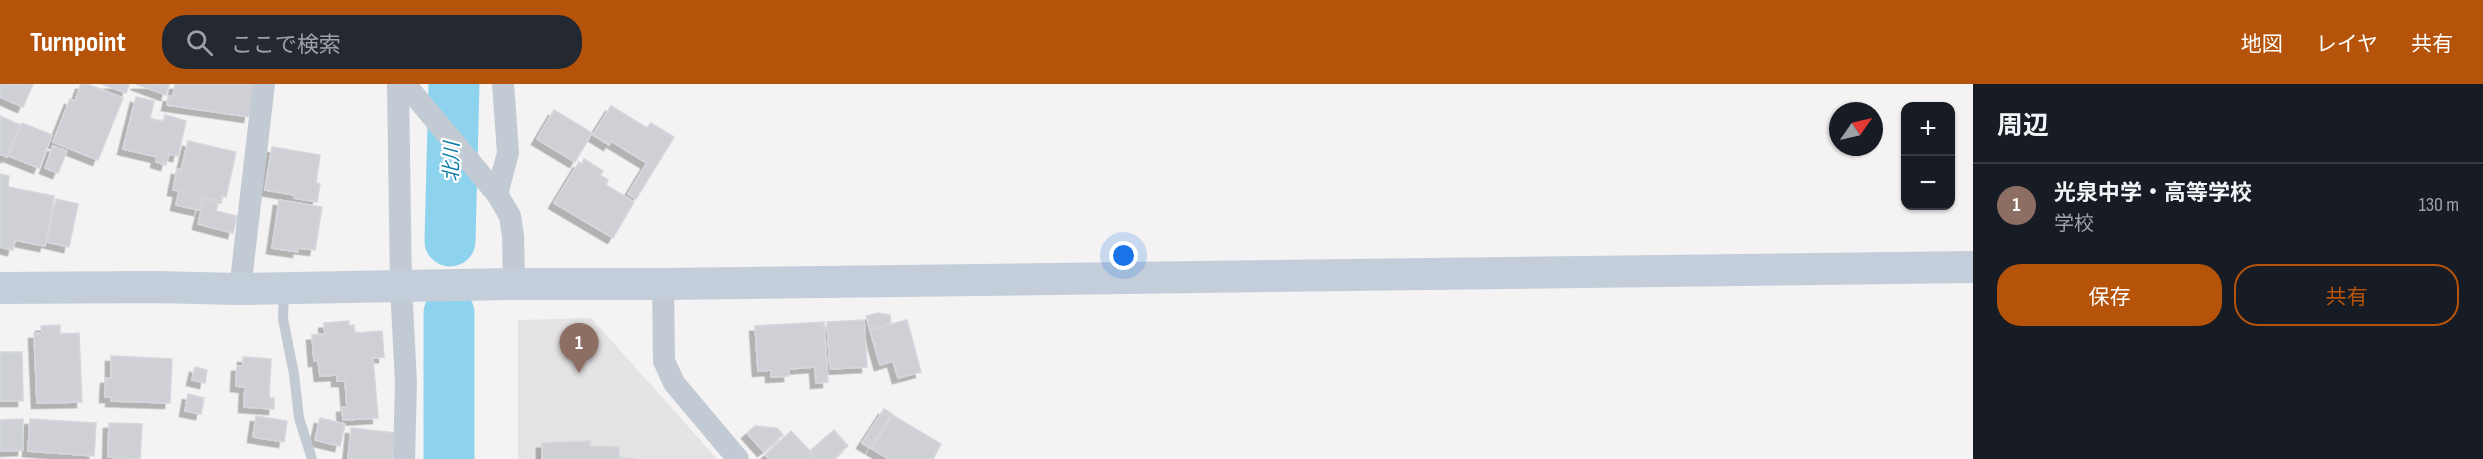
<!DOCTYPE html>
<html lang="ja">
<meta charset="utf-8">
<style>
:root{--surface:#171b24;--page:#242831;--text:#f1f3f6;--muted:#9ea1a6;--line:#363941;--accent:#b45309}
body{margin:0;font-family:"Sofia Sans Condensed","Noto Sans JP",sans-serif;background:var(--page);color:var(--text)}
.controls{position:absolute;right:18px;top:18px;display:grid;overflow:hidden;border-radius:12px;box-shadow:0 2px 4px #0004}
.controls button{width:54px;height:54px;display:grid;place-items:center;padding:0;border:0;border-bottom:2px solid var(--line);background:var(--surface);color:var(--text);font:30px sans-serif}
.compass{position:absolute;left:1829px;top:18px;width:54px;height:54px;border-radius:50%;background:var(--surface);box-shadow:0 2px 4px #0004;rotate:56deg}
.you{position:absolute;left:1124px;top:172px;width:21px;height:21px;margin:-15px;border:4px solid #fff;border-radius:50%;background:#1a73e8;box-shadow:0 0 0 9px #1a73e833}
.badge{display:grid;place-items:center;width:39px;height:39px;border-radius:50%;background:var(--accent);color:#fff;font-size:20px;font-weight:700}
.pin{position:absolute;translate:-50% -50px;filter:drop-shadow(0 2px 3px #0008)}
.pin::after{content:'';position:absolute;top:32px;width:21px;height:18px;background:inherit;clip-path:polygon(0 0,100% 0,50% 100%)}
.list{margin:0;padding:0;list-style:none}
h2{display:flex;justify-content:space-between;align-items:center;height:78px;margin:0;padding:0 24px;font-size:26px}
h2 small{font-size:20px;font-weight:400;color:var(--muted)}
.list li{display:grid;grid-template-columns:39px 1fr auto;gap:18px;align-items:center;box-sizing:border-box;height:84px;padding:0 24px;border-top:2px solid var(--line)}
.list b{display:block;font-size:22px;white-space:nowrap}
.list p{margin:0;font-size:20px;white-space:nowrap;color:var(--muted)}
.list em{font-size:20px;font-style:normal;color:var(--muted)}
.actions{display:flex;gap:12px;padding:18px 24px}
.actions a{flex:1;padding:14px 0;border:2px solid var(--accent);border-radius:24px;text-align:center;font-size:21px;color:var(--accent)}
.actions .main{background:var(--accent);color:#fff}
.icon{flex:none;width:33px;height:33px;fill:none;stroke:currentColor;stroke-width:2;stroke-linecap:round;stroke-linejoin:round}
.map{position:relative;flex:none;width:1973px;height:375px;overflow:hidden}
header{display:flex;align-items:center;gap:36px;box-sizing:border-box;height:84px;padding:0 30px;background:var(--accent);color:#fff}
header strong{font-size:28px}
nav{display:flex;gap:33px;margin-inline-start:auto;font-size:21px}
.search{width:420px;height:54px;background:var(--page);display:flex;align-items:center;gap:15px;box-sizing:border-box;padding:0 21px;border-radius:24px;color:var(--muted);font-size:22px}
main{display:flex}
aside{flex:1;background:var(--surface)}
.map>svg:first-child{display:block}
</style>
<header>
<strong>Turnpoint</strong>
<div class="search"><svg class="icon" aria-label="search" viewBox="0 0 24 24"><circle cx="10" cy="10" r="6"/><path d="M15 15l6 6"/></svg>ここで検索</div>
<nav><a>地図</a><a>レイヤ</a><a>共有</a></nav>
</header>
<main>
<div class="map">
<svg width="1973" height="375" viewBox="0 0 1973 375">
<defs>
<filter id="shadow"><feDropShadow dx="-5.5" dy="5.5" stdDeviation="0" flood-color="#0004"/></filter>
</defs>
<rect width="100%" height="100%" fill="#f4f2f2"/>
<polygon fill="#e5e3e4" points="591,234 687,341 717,375 518,375 518,236"/>
<g fill="none" stroke-linecap="round" stroke-linejoin="round">
<g stroke="#8dd3ee" stroke-width="51">
<polyline points="450,157 454,0"/>
<polyline points="449,375 449,229"/>
</g>
</g>
<g fill="#ced0d6" stroke="#d5d7dd" stroke-width="1.5" filter="url(#shadow)">
<polygon points="0,0 33,0 23,23 0,13"/>
<polygon points="81,0 87,0 123,14 98,76 53,58 70,15 75,17"/>
<polygon points="102,0 129,0 126,9"/>
<polygon points="136,0 169,0 166,11"/>
<polygon points="175,0 254,0 249,33 167,21 169,12 173,13"/>
<polygon points="136,13 154,17 150,34 163,38 165,31 186,37 178,72 169,70 166,81 156,78 157,73 123,65"/>
<polygon points="611,22 647,44 651,39 674,53 636,115 628,110 647,79 611,57 609,61 593,51"/>
<polygon points="554,26 592,49 575,78 537,55"/>
<polygon points="0,32 20,41 7,73 0,70"/>
<polygon points="22,39 52,51 39,84 9,72"/>
<polygon points="188,57 236,68 226,113 221,112 221,117 202,113 199,126 176,121 179,107 173,106 177,85 181,86"/>
<polygon points="53,62 67,67 58,89 45,84"/>
<polygon points="272,63 320,71 316,99 320,100 317,118 294,114 294,111 265,106"/>
<polygon points="584,75 603,87 600,91 608,96 606,101 634,118 613,154 554,119 579,78 582,80"/>
<polygon points="0,90 9,92 8,103 54,112 45,162 15,156 13,166 0,163"/>
<polygon points="56,115 78,120 69,163 47,158"/>
<polygon points="204,115 218,119 216,127 237,132 233,149 198,140"/>
<polygon points="279,116 322,123 315,166 298,164 298,168 272,164"/>
<polygon points="878,229 890,231 891,240 870,246 866,232"/>
<polygon points="864,236 867,283 830,285 827,238"/>
<polygon points="907,236 921,288 898,294 893,277 880,281 870,246"/>
<polygon points="349,237 349,242 354,241 355,249 382,247 384,273 373,274 378,334 343,336 342,323 347,323 345,297 337,297 337,291 320,292 318,276 314,277 312,251 325,250 324,239"/>
<polygon points="824,238 828,298 816,299 815,283 789,285 789,292 771,293 771,286 758,287 755,242"/>
<polygon points="60,241 60,250 79,249 82,318 37,319 34,249 42,249 41,242"/>
<polygon points="0,268 22,268 23,317 0,317"/>
<polygon points="111,272 172,275 170,319 111,317 112,313 105,313 106,294 111,294"/>
<polygon points="243,273 271,275 269,314 274,314 274,325 244,323 245,303 236,302 237,282 243,282"/>
<polygon points="195,283 207,286 205,299 192,296"/>
<polygon points="188,310 204,314 201,330 185,327"/>
<polygon points="884,325 892,330 870,364 862,359"/>
<polygon points="892,331 941,360 933,375 889,375 872,365"/>
<polygon points="256,332 287,337 284,358 253,353"/>
<polygon points="320,334 345,340 340,362 315,356"/>
<polygon points="23,335 23,366 0,367 0,336"/>
<polygon points="30,335 96,339 94,372 28,367"/>
<polygon points="109,339 142,340 140,375 108,373"/>
<polygon points="755,342 777,344 783,351 763,367 747,349"/>
<polygon points="351,344 395,349 392,375 348,375"/>
<polygon points="834,346 848,362 833,375 817,375 810,367"/>
<polygon points="791,347 810,367 817,375 769,375 765,371"/>
<polygon points="590,357 590,362 619,363 619,373 635,375 542,375 542,359"/>
</g>
<g fill="none" stroke-linecap="round" stroke-linejoin="round">
<polyline stroke="#c2cbd3" stroke-width="10" points="284,208 283,235 294,290 299,334 312,375"/>
<g stroke="#c2cbd3" stroke-width="22">
<polyline points="398,0 401,203 406,299 404,375"/>
<polyline points="405,0 497,110 510,132 513,152 514,200"/>
<polyline points="497,110 508,69 503,0"/>
<polyline points="663,200 664,277 674,299 738,375"/>
<polyline points="240,205 264,0"/>
</g>
<polyline stroke="#c4cdda" stroke-width="32" points="0,204 154,203 240,205 514,200 663,200 1973,183"/>
</g>
<g text-anchor="middle" dominant-baseline="central" stroke-width="4.5" stroke-linejoin="round" paint-order="stroke">
<g font-size="20" font-style="italic" fill="#0a7ca9" stroke="#fff">
<text transform="translate(452 78) rotate(-89)">北川</text>
</g>
</g>
</svg>
<div class="controls">
<button>+</button>
<button>−</button>
</div>
<svg class="compass" viewBox="-18 -18 36 36"><path d="M0-13l5 13h-10z" fill="#e53935"/><path d="M0 13l5-13h-10z" fill="#9ea1a6"/></svg>
<div class="you"></div>
<div class="pin badge" style="left:579px;top:289px;background:#8d6e63">1</div>
</div>
<aside>
<h2>周辺<small></small></h2>
<ul class="list">
<li><span class="badge" style="background:#8d6e63">1</span><div><b>光泉中学・高等学校</b><p>学校</p></div><em>130 m</em></li>
</ul>
<div class="actions"><a class="main">保存</a><a>共有</a></div>
</aside>
</main>
